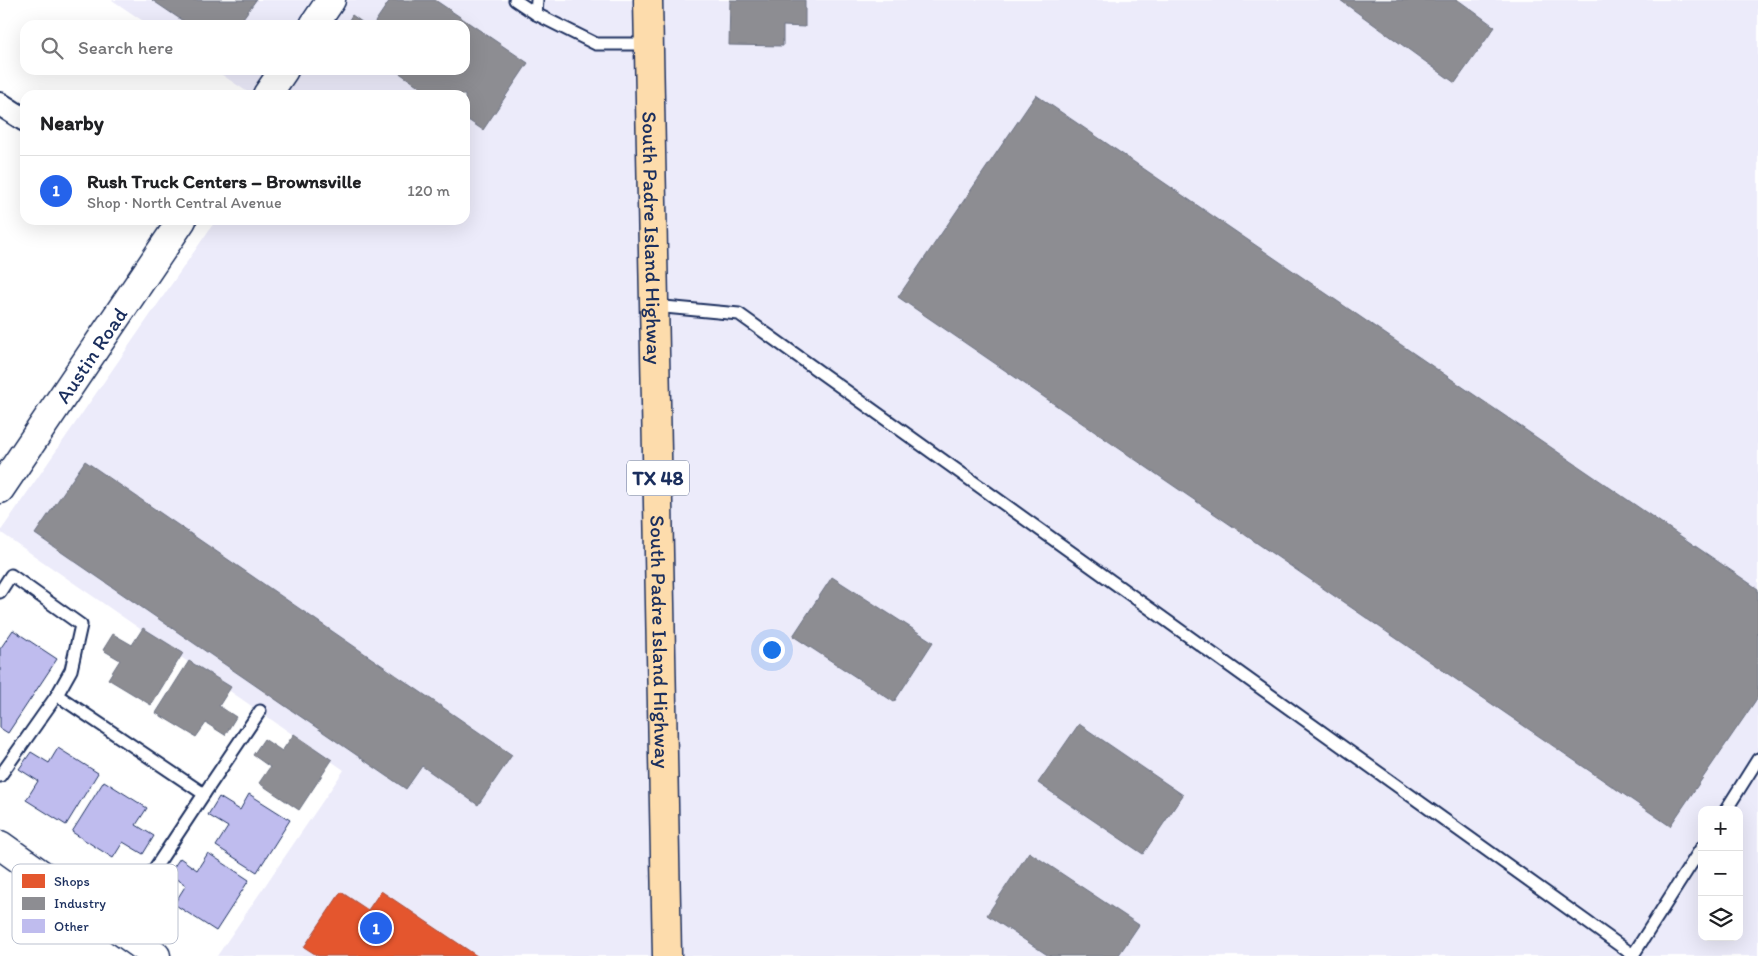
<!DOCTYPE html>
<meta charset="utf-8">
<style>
:root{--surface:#fff;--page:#f2f2f2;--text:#202124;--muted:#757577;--line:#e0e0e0;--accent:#2563eb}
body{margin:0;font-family:Itim,sans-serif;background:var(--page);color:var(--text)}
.controls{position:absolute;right:15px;bottom:15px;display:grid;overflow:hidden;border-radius:10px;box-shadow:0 5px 20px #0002}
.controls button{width:45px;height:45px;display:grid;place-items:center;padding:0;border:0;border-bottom:1px solid var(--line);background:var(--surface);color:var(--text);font:25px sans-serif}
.you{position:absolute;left:771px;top:649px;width:18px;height:18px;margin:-12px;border:4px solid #fff;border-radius:50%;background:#1a73e8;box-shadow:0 0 0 8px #1a73e833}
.badge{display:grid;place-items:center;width:32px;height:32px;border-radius:50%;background:var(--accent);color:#fff;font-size:16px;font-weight:700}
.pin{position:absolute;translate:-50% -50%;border:2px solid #fff;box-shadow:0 1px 5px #0006}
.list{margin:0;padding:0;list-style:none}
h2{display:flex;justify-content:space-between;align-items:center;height:65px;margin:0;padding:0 20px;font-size:21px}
h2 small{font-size:16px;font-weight:400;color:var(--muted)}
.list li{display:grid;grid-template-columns:32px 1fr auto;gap:15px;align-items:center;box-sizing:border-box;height:70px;padding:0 20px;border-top:1px solid var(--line)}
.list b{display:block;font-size:19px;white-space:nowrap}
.list p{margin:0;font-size:16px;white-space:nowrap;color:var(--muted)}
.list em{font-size:16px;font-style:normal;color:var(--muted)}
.icon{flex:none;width:28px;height:28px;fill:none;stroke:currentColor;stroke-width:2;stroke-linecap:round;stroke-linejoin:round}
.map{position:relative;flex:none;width:1758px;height:956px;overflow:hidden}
.search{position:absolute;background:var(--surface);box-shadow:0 5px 20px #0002;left:20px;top:20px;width:450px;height:55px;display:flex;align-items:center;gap:12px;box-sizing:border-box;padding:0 18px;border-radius:15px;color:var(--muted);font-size:19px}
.panel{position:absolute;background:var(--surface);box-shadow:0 5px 20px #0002;left:20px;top:90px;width:450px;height:135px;border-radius:15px}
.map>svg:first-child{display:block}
</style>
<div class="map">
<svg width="1758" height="956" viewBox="0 0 1758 956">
<rect width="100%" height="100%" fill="#fff"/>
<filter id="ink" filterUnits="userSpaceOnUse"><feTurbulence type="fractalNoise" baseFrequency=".02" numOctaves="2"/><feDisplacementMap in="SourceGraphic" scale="10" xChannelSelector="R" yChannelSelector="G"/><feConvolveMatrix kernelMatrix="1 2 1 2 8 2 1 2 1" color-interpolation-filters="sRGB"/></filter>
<g filter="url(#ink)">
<path fill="#ecebfa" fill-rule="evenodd" d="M 112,0 L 1758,0 L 1758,956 L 217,956 L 344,770 L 0,532 L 216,220 L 465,220 L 465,95 L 252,95 L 215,70 L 465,70 L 465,25 L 149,25 ZM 1702,810 L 1739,810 L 1739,937 L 1702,937 Z"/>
<polygon fill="#e4572e" stroke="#a84b3c" points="381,891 477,956 318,956 304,947 341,892 368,910"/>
<g fill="#8d8d92" stroke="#6b7182">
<polygon points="152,0 256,0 238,25 189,25"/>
<polygon points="390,0 435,0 528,63 483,130 465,118 465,95 432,95 395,70 465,70 465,25 373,25"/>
<polygon points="730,0 805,0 805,27 783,26 783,46 729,45"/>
<polygon points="1340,0 1458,0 1495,27 1455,83"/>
<polygon points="352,15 366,25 346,25"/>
<polygon points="1036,95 1758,589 1758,697 1670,826 898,297"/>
<polygon points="85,461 512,755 478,805 422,766 406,789 35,534"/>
<polygon points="832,577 933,642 894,702 793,636"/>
<polygon points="143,628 183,653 151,705 108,679 120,660 103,650 113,634 132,645"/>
<polygon points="189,661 231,687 219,706 236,717 225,735 206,723 196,737 156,713"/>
<polygon points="1079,724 1183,795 1143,854 1038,783"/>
<polygon points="294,734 332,760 299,810 259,783 270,767 253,755 264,739 282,751"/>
<polygon points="1029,852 1139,925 1118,956 1049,956 987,915"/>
</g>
<g fill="#bfbcee" stroke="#1b2f5e">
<polygon points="13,630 57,659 8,733 0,728 0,649"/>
<polygon points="58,748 98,773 66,825 26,800 38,781 19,769 31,752 49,763"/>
<polygon points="104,781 147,808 136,825 154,836 143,854 123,842 113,858 72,832"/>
<polygon points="249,794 290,820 257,872 216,846 228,827 208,815 219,797 240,810"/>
<polygon points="208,853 249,880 216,931 174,904 186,885 169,874 180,858 197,870"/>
</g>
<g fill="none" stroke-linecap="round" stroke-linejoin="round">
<g stroke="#1b2f5e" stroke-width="15">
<g id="lane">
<polyline points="515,0 536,14 596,44 648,44"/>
<polyline points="536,14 537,0"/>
<polyline points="654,306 739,314 1633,955 1702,847"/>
<polyline points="0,592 11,575 81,625 71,670 57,695 204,794 116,927"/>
<polyline points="0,776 57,695"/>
<polyline points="204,794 260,711"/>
<polyline points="1726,810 1758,759"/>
</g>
</g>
<g stroke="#1b2f5e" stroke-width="26">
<polyline id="street" points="0,104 25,120"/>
</g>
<g stroke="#1b2f5e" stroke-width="31">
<g id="secondary">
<polyline points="314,25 331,0"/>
<polyline points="267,95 284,70"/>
<path id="s1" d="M 0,489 L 182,220"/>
<polyline points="0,845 156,956"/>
</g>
</g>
<g stroke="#1b2f5e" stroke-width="31">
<g id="primary">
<path id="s2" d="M 648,0 L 667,956"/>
</g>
</g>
<use href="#lane" stroke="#fff" stroke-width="11"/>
<use href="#street" stroke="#fff" stroke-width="22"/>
<use href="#secondary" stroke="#fff" stroke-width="28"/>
<use href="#primary" stroke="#fddcac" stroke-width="28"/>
</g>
</g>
<g text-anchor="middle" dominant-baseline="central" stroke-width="5" stroke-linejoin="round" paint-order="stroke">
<rect fill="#fff" stroke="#5f6d8e" stroke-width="1" x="627" y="460.5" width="62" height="35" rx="4"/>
<g font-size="20" font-weight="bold" fill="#1b2f5e">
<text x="658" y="478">TX 48</text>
</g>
<g font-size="21" fill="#1b2f5e" stroke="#fff">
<text stroke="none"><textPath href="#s2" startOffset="238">South Padre Island Highway</textPath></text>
<text stroke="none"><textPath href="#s1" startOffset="162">Austin Road</textPath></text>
<text stroke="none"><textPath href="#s2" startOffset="642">South Padre Island Highway</textPath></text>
</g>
</g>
<rect x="12" y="864" width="166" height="80" rx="8" fill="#fff" stroke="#bbc1cf" stroke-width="1"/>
<rect x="22" y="874" width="23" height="14" fill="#e4572e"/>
<rect x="22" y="897" width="23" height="13" fill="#8d8d92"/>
<rect x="22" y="919" width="23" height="14" fill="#bfbcee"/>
<g font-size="14" fill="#1b2f5e">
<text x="54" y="886">Shops</text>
<text x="54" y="908">Industry</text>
<text x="54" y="931">Other</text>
</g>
</svg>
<div class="controls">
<button>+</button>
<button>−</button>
<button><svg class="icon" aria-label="layers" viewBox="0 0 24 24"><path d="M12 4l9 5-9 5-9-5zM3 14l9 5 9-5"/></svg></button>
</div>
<div class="you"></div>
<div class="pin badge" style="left:376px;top:928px">1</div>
<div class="search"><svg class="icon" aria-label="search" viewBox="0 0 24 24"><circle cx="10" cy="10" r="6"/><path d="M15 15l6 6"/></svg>Search here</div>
<section class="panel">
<h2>Nearby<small></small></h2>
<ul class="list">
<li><span class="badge">1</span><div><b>Rush Truck Centers – Brownsville</b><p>Shop · North Central Avenue</p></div><em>120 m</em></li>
</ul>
</section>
</div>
